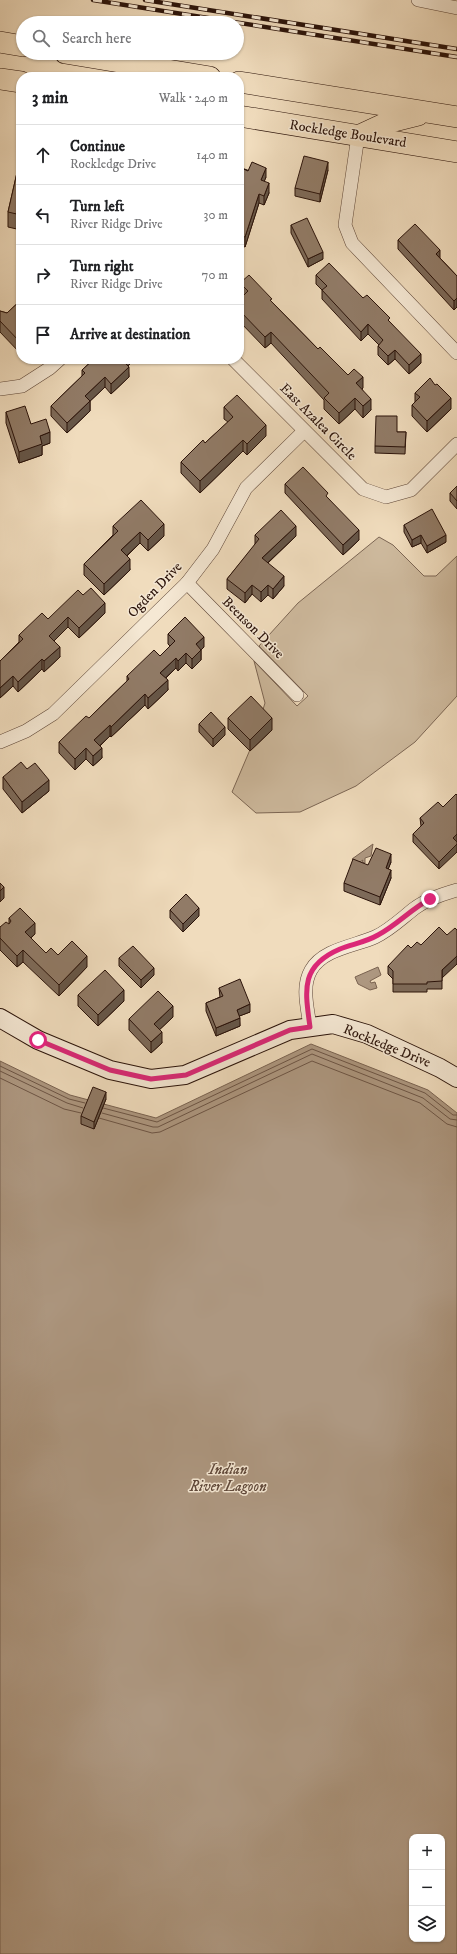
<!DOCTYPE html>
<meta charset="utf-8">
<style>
:root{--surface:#fff;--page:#f2f2f2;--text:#202124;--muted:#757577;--line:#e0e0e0}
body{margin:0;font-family:"IM FELL DW Pica",serif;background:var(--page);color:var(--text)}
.controls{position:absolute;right:12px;bottom:12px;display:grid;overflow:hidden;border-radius:8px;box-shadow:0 1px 3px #0004}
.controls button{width:36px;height:36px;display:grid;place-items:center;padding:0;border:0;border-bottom:1px solid var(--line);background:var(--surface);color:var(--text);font:20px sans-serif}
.stop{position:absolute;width:12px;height:12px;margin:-9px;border:3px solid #db2777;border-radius:50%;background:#fff}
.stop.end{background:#db2777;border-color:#fff;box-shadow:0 1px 4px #0008}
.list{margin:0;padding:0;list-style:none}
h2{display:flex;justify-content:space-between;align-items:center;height:52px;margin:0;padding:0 16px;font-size:17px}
h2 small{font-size:13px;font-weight:400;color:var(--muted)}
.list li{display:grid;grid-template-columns:26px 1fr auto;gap:12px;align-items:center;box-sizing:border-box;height:60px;padding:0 16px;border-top:1px solid var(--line)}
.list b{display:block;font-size:15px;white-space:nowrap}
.list p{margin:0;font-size:13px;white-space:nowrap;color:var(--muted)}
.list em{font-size:13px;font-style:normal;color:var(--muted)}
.icon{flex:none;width:22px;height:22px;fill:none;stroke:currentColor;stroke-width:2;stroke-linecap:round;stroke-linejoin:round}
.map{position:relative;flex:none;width:457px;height:1954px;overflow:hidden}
.search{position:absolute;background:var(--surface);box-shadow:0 1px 3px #0004;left:16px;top:16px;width:228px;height:44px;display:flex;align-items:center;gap:10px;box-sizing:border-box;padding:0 14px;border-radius:22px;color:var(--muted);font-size:15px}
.panel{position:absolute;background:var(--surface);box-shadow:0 1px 3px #0004;left:16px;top:72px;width:228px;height:292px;border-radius:16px}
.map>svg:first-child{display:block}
</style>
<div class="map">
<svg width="457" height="1954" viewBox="0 0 457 1954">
<rect width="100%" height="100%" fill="#f0dcbd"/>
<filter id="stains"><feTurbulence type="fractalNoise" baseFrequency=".005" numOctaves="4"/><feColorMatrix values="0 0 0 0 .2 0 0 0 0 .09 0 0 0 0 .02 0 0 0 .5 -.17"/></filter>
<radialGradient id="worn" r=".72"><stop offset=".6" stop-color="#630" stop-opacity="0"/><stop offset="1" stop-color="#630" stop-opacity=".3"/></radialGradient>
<polygon fill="#ceba9e" stroke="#7c6654" points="379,537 393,545 424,576 436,576 457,556 457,696 415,742 356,786 300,812 256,813 232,792 252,745 265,703 254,661 297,706 308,696 259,646 298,603"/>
<g fill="#ad9780" stroke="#796250" fill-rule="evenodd">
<polygon points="373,844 371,856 365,858 365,863 362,862 363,860 358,863 352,859"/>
<polygon points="378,967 381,975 370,981 371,983 375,982 377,988 370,990 358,984 355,977"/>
<path d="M 311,1044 L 428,1090 L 457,1113 L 457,1954 L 0,1954 L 0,1061 L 70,1095 L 156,1118 ZM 412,1837 L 442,1837 L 442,1939 L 412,1939 Z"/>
</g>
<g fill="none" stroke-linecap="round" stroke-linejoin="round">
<g stroke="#6c5444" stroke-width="1">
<polyline points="0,1066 69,1099 85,1103"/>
<polyline points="0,1071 67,1103 83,1108"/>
<polyline points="0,1078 64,1109 81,1113"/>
<polyline points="103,1108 157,1122 312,1049 425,1093 453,1115 457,1115"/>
<polyline points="102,1113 153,1127 158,1127 312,1054 423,1098 450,1119 457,1120"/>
<polyline points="99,1118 152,1133 160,1132 312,1061 420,1103 447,1124 457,1127"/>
</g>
<g stroke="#5c4436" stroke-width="14">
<g id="street">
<polyline points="418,0 457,8"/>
<polyline points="358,136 345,225 352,243 457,353"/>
<polyline points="233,359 363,489 386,497 411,490 457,444"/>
<polyline points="0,389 22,386 50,368 60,359"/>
<polyline points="187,583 297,695"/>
<polyline points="0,742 26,731 53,714 187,583 213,549 246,488 304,431"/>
<path d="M 310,1027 C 308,1009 301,987 311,970 C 323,949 355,946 375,937 C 390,930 402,918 415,908 C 427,899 443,894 457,890"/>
</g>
</g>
<g stroke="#2a1209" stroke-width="20">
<polyline id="secondary" points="0,1018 38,1040 110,1070 151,1079 185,1075 290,1030 333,1024 367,1034 440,1068 457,1078"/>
</g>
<g stroke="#2a1209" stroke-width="22">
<g id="primary">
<polyline points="0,42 23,46"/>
<polyline points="65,53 210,77"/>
<polyline points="0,79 21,82"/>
<polyline points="239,82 457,117"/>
<polyline points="239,116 457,152"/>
<polyline points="358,136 386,123 418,115"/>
</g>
</g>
<use href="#street" stroke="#f5e8d4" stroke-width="13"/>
<use href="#secondary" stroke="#f5e8d4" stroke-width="18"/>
<use href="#primary" stroke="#f0dcbd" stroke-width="21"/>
<g stroke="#2a1209" stroke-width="4.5">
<g id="rail">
<polyline points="93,0 457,57"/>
<polyline points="145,0 457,49"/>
</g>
</g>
<use href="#rail" stroke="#f5e8d4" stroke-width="3" stroke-dasharray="9" stroke-linecap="butt"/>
</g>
<g fill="#7d6a59" stroke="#2a1209">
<polygon points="21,155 21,230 8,227 8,212"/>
<polygon points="239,167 266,177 264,181 269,193 264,205 259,203 245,247 239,245"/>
<polygon points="328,170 320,202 295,196 295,188"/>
<polygon points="291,225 323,259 308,267 291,233"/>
<polygon points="398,240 440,258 457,276 457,307 454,310 398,249"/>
<polygon points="316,275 363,298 390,322 421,363 409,374 395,359 388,365 378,355 378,346 379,345 368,334 361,341 322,299 322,290 316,284"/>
<polygon points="240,283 272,302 318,349 363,388 362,389 371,410 363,418 355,409 339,424 324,409 324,400 271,343 265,348 239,321 239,300 242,297 240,294"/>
<polygon points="21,300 20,353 0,332 0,311 7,313"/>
<polygon points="94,359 135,359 128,366 129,377 111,394 105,387 90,401 90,411 67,433 51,416 51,406 82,376 82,370"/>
<polygon points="415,393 451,409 427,432 412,416 412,405 415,402"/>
<polygon points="224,407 266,436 247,455 243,451 200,493 181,473 181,462 205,443 228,422 224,419"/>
<polygon points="6,412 31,424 50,443 42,446 42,455 19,463 6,423"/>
<polygon points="397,432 406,432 405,454 375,453 375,446"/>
<polygon points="285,484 328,498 359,540 343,555 285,493"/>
<polygon points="457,486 457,509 450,501 450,493"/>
<polygon points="404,525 446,542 427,553 421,543 412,547 404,532"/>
<polygon points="113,526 164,536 148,551 140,543 127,556 130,570 104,595 84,575 84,564 113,535"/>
<polygon points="255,535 296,536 268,563 284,586 273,599 268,595 261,602 252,594 245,603 227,589 227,579 255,545"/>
<polygon points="83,595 105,613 79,638 68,627 54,641 60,657 44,672 42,669 18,692 13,686 0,698 0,661 19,642 19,635 48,619"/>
<polygon points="168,634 204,647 201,650 201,660 192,669 186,663 178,671 176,668 166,678 168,690 148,709 145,705 111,737 110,736 100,746 102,758 93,766 86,759 75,770 59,753 59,742 89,718 127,681 127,676 160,656 170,646 168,644"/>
<polygon points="228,718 272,730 250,751 228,729"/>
<polygon points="199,724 225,735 213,747 199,732"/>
<polygon points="27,769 49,791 22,813 3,789 3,777"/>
<polygon points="443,807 439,869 413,842 413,834 421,826 420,818"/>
<polygon points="391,862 388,869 391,878 380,905 344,891 344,883 368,865"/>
<polygon points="170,910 199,916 183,932 170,918"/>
<polygon points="9,918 35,934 31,938 46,953 58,955 87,967 59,996 23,962 17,967 0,950 0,927 9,924"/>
<polygon points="119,958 154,975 141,988 119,966"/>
<polygon points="388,966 442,978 442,989 427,989 427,992 393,992 393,979 388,974"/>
<polygon points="219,988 250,1012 239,1016 240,1026 216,1036 206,1011 206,1003 220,997"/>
<polygon points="78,995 124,1001 98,1026 78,1006"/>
<polygon points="173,1017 159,1030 162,1043 151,1053 129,1030 129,1019"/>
<polygon points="106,1099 94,1129 81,1124 81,1116"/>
</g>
<g fill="#665648" stroke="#2a1209">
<polygon points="328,162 328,170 320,202 320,194"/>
<polygon points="266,168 266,177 261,190 261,180"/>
<polygon points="269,183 269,193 264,205 264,196"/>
<polygon points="259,194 259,203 245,247 245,237"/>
<polygon points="440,250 440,259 436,254"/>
<polygon points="323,252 323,259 308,267 308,259"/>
<polygon points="457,298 457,307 454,310 454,301"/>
<polygon points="368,324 368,334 361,341 361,332"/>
<polygon points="271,332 271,343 265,348 265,337"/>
<polygon points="21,341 21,352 20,353 20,342"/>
<polygon points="395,350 395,359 388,365 388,356"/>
<polygon points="421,354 421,363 409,374 409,365"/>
<polygon points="125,359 135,359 123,371 123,361"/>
<polygon points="129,367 129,377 111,394 111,384"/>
<polygon points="105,377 105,387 85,406 85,396"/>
<polygon points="363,377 363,388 356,395 356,383"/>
<polygon points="355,398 355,409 339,424 339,413"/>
<polygon points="451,398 451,409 427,432 427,421"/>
<polygon points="371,399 371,410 363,418 363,406"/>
<polygon points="90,401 90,411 67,433 67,423"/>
<polygon points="266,425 266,436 247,455 247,444"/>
<polygon points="50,432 50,443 42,446 42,455 19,463 19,452 40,436"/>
<polygon points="243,440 243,451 200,493 200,481"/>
<polygon points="164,524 164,536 148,551 148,540"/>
<polygon points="296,526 296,536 262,568 262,558"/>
<polygon points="359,530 359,540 343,555 343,545"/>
<polygon points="140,532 140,543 121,561 121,550"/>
<polygon points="421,535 421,543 412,547 412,540"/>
<polygon points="446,535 446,542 427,553 427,546"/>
<polygon points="130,559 130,570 104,595 104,584"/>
<polygon points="284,576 284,586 273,599 273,589"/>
<polygon points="252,585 252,594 245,603 245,593"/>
<polygon points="268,585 268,595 261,602 261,592"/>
<polygon points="105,603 105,613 79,638 79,628"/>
<polygon points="68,617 68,627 49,646 49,636"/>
<polygon points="204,637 204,647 196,655 196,644"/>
<polygon points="60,647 60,657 44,672 44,661"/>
<polygon points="201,650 201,660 192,669 192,659"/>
<polygon points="186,653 186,663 178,671 178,661"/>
<polygon points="176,658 176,668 160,683 160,673"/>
<polygon points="42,659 42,669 18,692 18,682"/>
<polygon points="13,676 13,686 0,698 0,688"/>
<polygon points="168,680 168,690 148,709 148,698"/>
<polygon points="145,694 145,705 111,737 111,727"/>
<polygon points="272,718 272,730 250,751 250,740"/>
<polygon points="110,725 110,736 94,751 94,740"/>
<polygon points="225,727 225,735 213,747 213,739"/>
<polygon points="86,748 86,759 75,770 75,759"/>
<polygon points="102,748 102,758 93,766 93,756"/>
<polygon points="49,780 49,791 22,813 22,802"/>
<polygon points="457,834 457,842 453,838"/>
<polygon points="457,844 457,852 439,869 439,862"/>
<polygon points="391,854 391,862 386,875 386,868"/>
<polygon points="391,870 391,878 380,905 380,897"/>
<polygon points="4,887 4,898 0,902 0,891"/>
<polygon points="199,908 199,916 183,932 183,924"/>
<polygon points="35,923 35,934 25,943 25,932"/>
<polygon points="23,950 23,962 17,967 17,956"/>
<polygon points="87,956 87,967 59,996 59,985"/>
<polygon points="457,956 457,964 442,978 442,970"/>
<polygon points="154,968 154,975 141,988 141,980"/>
<polygon points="124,990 124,1001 98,1026 98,1015"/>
<polygon points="250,1004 250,1012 237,1017 237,1010"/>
<polygon points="173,1006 173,1017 154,1035 154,1024"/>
<polygon points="240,1018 240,1026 216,1036 216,1028"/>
<polygon points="162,1032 162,1043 151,1053 151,1042"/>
<polygon points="106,1092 106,1099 94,1129 94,1122"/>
</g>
<g fill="#917b67" stroke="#2a1209">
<polygon points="21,155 21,215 8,212"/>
<polygon points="304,156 328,162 320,194 295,188"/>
<polygon points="252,162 266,168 261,180 269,183 264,196 259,194 245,237 239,235 239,167 248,171"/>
<polygon points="307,218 323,252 308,259 291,225"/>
<polygon points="415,224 440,250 436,254 457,276 457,298 454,301 398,240"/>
<polygon points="329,263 363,298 367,295 390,318 388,320 421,354 409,365 395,350 388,356 378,346 383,340 368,324 361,332 322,290 327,286 316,275"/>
<polygon points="249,275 272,299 270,300 318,349 320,347 348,375 354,369 363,377 356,383 371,399 363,406 355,398 339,413 324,398 329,393 271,332 265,337 239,310 239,300 248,291 240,283"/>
<polygon points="21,300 21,341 20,342 0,321 0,311 7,313"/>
<polygon points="94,359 125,359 123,361 129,367 111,384 105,377 85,396 90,401 67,423 51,406 85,373 82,370"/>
<polygon points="430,378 435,385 437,384 451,398 427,421 412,405 420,397 415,393"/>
<polygon points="237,395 266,425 247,444 243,440 200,481 181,462 203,440 205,443 233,417 224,407"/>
<polygon points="25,406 31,424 46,419 50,432 40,436 42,444 19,452 6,412"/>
<polygon points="376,416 397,416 397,432 406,432 405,447 375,446"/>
<polygon points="303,467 328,493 326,496 359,530 343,545 285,484"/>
<polygon points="457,486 457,501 450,493"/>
<polygon points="141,500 164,524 148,540 140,532 121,550 130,559 104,584 84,564 118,531 113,526"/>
<polygon points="432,509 446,535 427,546 421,535 412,540 404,525"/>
<polygon points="281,510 296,526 262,558 284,576 273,589 268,585 261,592 252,585 245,593 227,579 259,539 255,535"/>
<polygon points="91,588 105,603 79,628 68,617 49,636 60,647 44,661 42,659 18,682 13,676 0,688 0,661 23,639 19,635 42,613 48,619 78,590 83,595"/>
<polygon points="185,617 204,637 196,644 201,650 192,659 186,653 178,661 176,658 160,673 168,680 148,698 145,694 111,727 110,725 94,740 102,748 93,756 86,748 75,759 59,742 86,716 89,718 129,679 127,676 154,650 160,656 175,641 168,634"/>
<polygon points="251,696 272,718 250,740 228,718"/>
<polygon points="211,712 225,727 213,739 199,724"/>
<polygon points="21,762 27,769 35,763 49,780 22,802 3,777"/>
<polygon points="456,794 457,795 457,834 453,838 457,842 457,844 439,862 413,834 424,823 420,818 438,802 443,807"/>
<polygon points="376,848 391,854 386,868 391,870 380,897 344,883 353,859 368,865"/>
<polygon points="0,883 4,887 0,891"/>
<polygon points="186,894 199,908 183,924 170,910"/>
<polygon points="20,908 35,923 25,932 46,953 51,948 58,955 72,941 87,956 59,985 23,950 17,956 0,938 0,927 6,922 9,924 11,921 9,918"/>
<polygon points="439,927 447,935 455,928 457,930 457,956 442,970 442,981 427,982 427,984 393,984 393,971 388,966 408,945 411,948 417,942 421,945"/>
<polygon points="133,946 154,968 141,980 119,958"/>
<polygon points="105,970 124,990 98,1015 78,995"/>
<polygon points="240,979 250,1004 237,1010 240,1018 216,1028 206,1003 223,996 219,988"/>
<polygon points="158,991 173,1006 154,1024 162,1032 151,1042 129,1019"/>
<polygon points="93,1087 106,1092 94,1122 81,1116"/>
</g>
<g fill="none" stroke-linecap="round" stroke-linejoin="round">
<path stroke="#db2777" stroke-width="5" d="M 38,1040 L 110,1070 L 151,1079 L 186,1075 L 290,1030 L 310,1027 C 305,990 300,966 340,949 C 353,944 366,942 378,935 C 397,925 411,909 430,899"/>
</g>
<g text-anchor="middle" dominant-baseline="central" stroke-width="3" stroke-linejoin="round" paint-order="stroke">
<g font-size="14" fill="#2a1209" stroke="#f5e8d4">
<text transform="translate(348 134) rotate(9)">Rockledge Boulevard</text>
<text transform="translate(318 422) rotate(45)">East Azalea Circle</text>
<text transform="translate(155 590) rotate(-46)">Ogden Drive</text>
<text transform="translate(253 628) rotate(45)">Beenson Drive</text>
<text transform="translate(387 1046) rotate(22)">Rockledge Drive</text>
</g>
<g font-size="15" font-style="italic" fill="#5e4739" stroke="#f5e8d4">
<text x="228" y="1469">Indian<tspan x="228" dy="17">River Lagoon</tspan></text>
</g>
</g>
<rect width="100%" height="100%" filter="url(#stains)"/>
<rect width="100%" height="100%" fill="url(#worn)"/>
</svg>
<div class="controls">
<button>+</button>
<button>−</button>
<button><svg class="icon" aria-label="layers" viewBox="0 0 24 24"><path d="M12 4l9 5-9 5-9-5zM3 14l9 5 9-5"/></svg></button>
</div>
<div class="stop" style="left:38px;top:1040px"></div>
<div class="stop end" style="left:430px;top:899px"></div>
<div class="search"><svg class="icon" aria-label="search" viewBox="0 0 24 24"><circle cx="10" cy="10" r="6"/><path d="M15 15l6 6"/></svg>Search here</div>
<section class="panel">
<h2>3 min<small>Walk · 240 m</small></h2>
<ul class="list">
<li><svg class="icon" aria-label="ahead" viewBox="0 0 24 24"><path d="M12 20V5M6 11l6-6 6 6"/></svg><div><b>Continue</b><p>Rockledge Drive</p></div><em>140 m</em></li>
<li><svg class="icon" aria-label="left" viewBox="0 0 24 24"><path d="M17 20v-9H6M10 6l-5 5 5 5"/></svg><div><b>Turn left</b><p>River Ridge Drive</p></div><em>30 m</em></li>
<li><svg class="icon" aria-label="right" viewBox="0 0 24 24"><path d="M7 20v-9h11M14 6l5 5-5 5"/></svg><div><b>Turn right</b><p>River Ridge Drive</p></div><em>70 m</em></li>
<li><svg class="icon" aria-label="arrive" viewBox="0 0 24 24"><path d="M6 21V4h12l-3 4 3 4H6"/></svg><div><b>Arrive at destination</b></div></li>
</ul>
</section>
</div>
